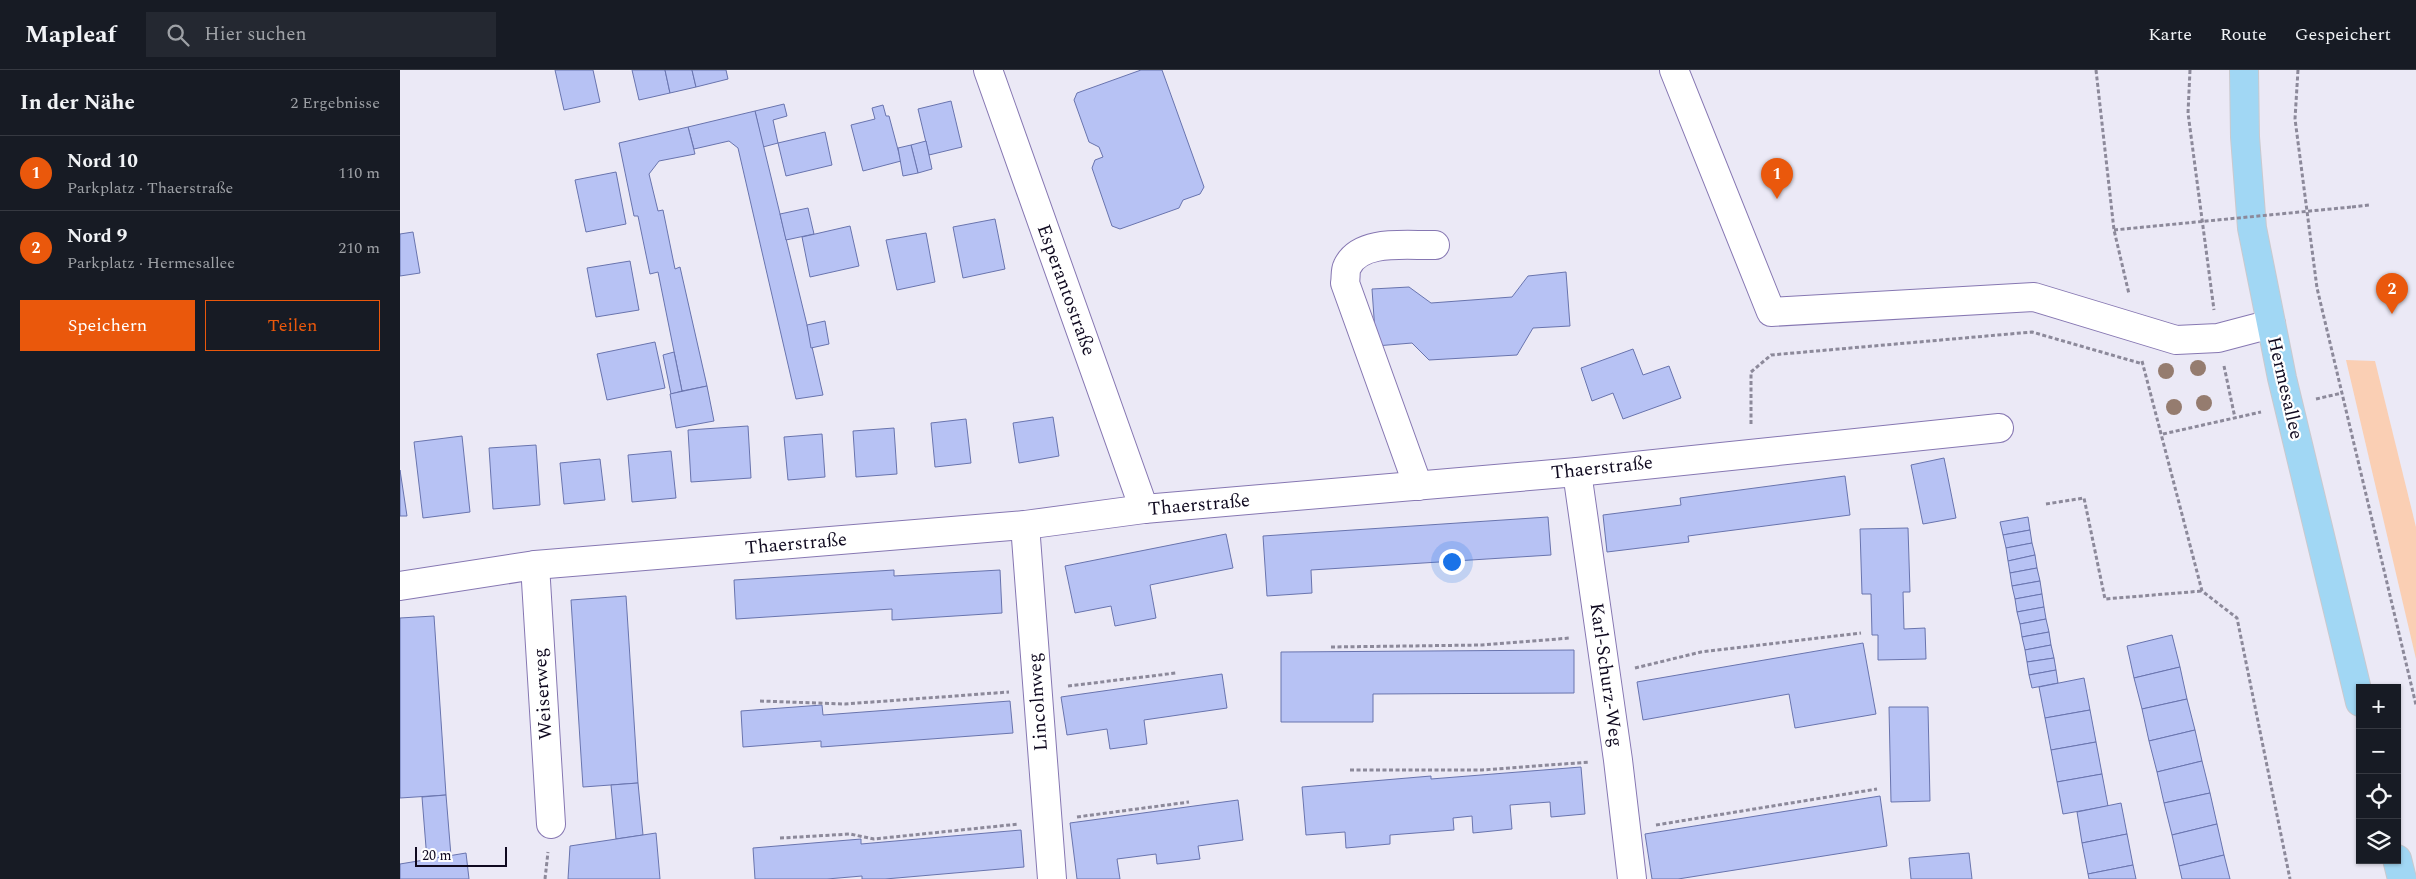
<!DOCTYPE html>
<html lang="de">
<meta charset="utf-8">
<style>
:root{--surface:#171b24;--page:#242831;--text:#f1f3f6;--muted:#9ea1a6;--line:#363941;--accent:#ea580c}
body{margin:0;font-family:Spectral,serif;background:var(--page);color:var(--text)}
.controls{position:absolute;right:15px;bottom:15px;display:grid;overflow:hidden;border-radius:0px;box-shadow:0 1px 4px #0004}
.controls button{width:45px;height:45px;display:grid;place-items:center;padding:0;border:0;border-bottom:1px solid var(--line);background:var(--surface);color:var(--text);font:25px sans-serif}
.scale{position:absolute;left:15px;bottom:12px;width:92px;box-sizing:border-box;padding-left:5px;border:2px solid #0f091f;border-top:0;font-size:14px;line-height:18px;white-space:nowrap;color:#0f091f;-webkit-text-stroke:4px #fff;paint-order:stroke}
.you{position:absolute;left:1051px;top:491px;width:18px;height:18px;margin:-12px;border:4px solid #fff;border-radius:50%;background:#1a73e8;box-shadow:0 0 0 8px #1a73e833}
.badge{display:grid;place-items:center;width:32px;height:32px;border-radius:50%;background:var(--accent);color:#fff;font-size:16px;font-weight:700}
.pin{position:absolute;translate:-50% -41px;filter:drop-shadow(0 1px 2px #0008)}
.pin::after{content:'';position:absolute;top:26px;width:18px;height:15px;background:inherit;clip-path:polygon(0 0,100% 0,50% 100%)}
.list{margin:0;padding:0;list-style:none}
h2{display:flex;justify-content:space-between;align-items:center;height:65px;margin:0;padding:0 20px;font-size:21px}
h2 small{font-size:16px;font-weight:400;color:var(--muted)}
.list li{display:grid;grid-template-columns:32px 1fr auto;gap:15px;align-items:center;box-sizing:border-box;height:75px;padding:0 20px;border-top:1px solid var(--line)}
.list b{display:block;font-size:19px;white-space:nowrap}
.list p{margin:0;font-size:16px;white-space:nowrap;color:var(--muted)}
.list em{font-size:16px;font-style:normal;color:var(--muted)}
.actions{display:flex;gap:10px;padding:15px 20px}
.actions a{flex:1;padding:11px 0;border:1px solid var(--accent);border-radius:0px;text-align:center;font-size:18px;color:var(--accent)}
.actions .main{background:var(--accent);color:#fff}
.icon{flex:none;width:28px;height:28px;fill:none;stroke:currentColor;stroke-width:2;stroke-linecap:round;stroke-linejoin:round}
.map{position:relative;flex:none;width:2016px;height:809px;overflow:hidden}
header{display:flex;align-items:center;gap:30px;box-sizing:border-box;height:70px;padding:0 25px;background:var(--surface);border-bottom:1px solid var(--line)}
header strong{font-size:24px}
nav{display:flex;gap:28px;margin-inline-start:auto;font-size:18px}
.search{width:350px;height:45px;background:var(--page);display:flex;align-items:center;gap:12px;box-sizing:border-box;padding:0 18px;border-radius:0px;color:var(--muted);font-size:19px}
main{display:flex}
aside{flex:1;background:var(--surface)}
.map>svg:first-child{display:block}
</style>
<header>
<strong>Mapleaf</strong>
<div class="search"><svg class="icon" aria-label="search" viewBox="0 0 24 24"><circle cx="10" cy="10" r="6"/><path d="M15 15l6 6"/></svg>Hier suchen</div>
<nav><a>Karte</a><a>Route</a><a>Gespeichert</a></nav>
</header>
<main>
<aside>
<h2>In der Nähe<small>2 Ergebnisse</small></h2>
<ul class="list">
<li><span class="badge">1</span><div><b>Nord 10</b><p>Parkplatz · Thaerstraße</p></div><em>110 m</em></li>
<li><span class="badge">2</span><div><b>Nord 9</b><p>Parkplatz · Hermesallee</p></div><em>210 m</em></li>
</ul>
<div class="actions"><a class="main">Speichern</a><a>Teilen</a></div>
</aside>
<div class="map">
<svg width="2016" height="809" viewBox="0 0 2016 809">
<rect width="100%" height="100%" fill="#ebe9f6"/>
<polygon fill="#facfb4" points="1946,290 1975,291 2016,457 2016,589"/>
<g fill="#b7c2f4" stroke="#6974ae">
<polygon points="155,0 193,0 200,32 164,40"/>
<polygon points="232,0 265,0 270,23 239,30"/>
<polygon points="265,0 292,0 296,17 270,23"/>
<polygon points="292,0 326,0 328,9 296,17"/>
<polygon points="741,0 762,0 804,117 800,124 783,130 779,138 720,159 712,156 692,98 695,90 703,87 699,77 689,72 674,30 677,23"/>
<polygon points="551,31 562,77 529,85 518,39"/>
<polygon points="384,34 387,46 373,50 378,73 363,77 355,41"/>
<polygon points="483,35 486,46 489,46 501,91 463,101 451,55 475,49 472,38"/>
<polygon points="355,41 407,255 423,325 396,329 338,78 329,71 294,79 288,57"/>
<polygon points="288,57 295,84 259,91 249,104 258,141 263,140 275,199 280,197 307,316 282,321 258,202 250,204 238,146 234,146 219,73"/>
<polygon points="425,62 432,95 386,106 378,73"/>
<polygon points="526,71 532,99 518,103 511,75"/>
<polygon points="511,75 518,103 503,106 498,78"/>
<polygon points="216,102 226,154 186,162 175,110"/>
<polygon points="408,138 414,164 386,170 380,144"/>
<polygon points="595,149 605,199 563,208 553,157"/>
<polygon points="450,156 459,196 410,207 402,167"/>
<polygon points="13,162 20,203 0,206 0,164"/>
<polygon points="526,163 535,212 497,220 486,170"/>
<polygon points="230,191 239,240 196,247 187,198"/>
<polygon points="1166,202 1170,256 1133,258 1117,285 1029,290 1012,273 976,276 972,219 1009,217 1031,233 1112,227 1128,206"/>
<polygon points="425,251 429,274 411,278 407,255"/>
<polygon points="255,272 265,318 207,330 197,284"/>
<polygon points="1233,279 1243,305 1269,296 1281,328 1223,349 1213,323 1192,331 1181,298"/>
<polygon points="274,282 282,321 271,324 263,285"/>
<polygon points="307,316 314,351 276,358 270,324"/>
<polygon points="653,347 659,386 619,393 613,353"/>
<polygon points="566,349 571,393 535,397 531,353"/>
<polygon points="348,356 351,408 291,412 288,360"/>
<polygon points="494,358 497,404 456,407 453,361"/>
<polygon points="422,364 425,407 388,410 384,367"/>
<polygon points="62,366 70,442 23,448 14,372"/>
<polygon points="136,375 140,435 93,439 89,378"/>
<polygon points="271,381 276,428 232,432 228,385"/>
<polygon points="1544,388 1556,448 1523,454 1511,395"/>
<polygon points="200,389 205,430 164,434 160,393"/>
<polygon points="0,400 7,446 0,446"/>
<polygon points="1445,406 1450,445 1288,466 1289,472 1207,482 1203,445 1281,435 1280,428"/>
<polygon points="1148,447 1151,485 911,500 912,523 867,526 863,466"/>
<polygon points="1628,447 1630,460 1603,465 1600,452"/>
<polygon points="1508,458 1510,522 1503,522 1504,559 1525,558 1526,589 1478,590 1478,565 1472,565 1471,524 1462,524 1460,459"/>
<polygon points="1630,460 1632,473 1606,478 1603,465"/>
<polygon points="826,464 833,498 750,515 756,548 715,556 711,536 675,543 665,496"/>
<polygon points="1632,473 1635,485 1608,491 1606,478"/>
<polygon points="1635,485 1637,498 1610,503 1608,491"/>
<polygon points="1637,498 1640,511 1612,516 1610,503"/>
<polygon points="494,500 494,506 600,500 602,543 492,550 492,539 336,549 334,510"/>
<polygon points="1640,511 1642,524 1615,529 1612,516"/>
<polygon points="1642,524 1644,537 1617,542 1615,529"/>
<polygon points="226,526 238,713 183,717 171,530"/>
<polygon points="1644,537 1646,549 1620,554 1617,542"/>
<polygon points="34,546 46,725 0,728 0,548"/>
<polygon points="1646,549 1649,562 1622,567 1620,554"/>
<polygon points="1649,562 1651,575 1625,580 1622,567"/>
<polygon points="1772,565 1780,597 1734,608 1727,576"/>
<polygon points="1463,573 1476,644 1395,658 1389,624 1243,650 1237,612"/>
<polygon points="1651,575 1654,588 1627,592 1625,580"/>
<polygon points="1174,580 1174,623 973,624 973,652 881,652 881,582"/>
<polygon points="1654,588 1656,600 1629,605 1627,592"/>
<polygon points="1780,597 1787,629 1742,639 1734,608"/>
<polygon points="1656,600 1658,613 1632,618 1629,605"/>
<polygon points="822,604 827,638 744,650 747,674 710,679 707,659 667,665 661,627"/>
<polygon points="1684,608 1690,640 1645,648 1639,617"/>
<polygon points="1787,629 1795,660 1749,671 1742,639"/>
<polygon points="610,631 613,663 421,677 421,671 343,677 341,641 422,635 423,645"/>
<polygon points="1489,637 1528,637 1530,731 1491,732"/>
<polygon points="1690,640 1696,672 1651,680 1645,648"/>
<polygon points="1795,660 1802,691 1757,702 1749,671"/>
<polygon points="1696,672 1702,704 1657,712 1651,680"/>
<polygon points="1802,691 1810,723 1764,733 1757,702"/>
<polygon points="1181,697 1185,744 1151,747 1150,732 1110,735 1112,759 1073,763 1072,746 1053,748 1054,760 990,765 990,774 946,778 945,762 906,765 902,717 1031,706 1031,709"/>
<polygon points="1702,704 1708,736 1663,744 1657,712"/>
<polygon points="238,713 243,765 216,769 211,715"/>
<polygon points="1810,723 1817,754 1772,765 1764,733"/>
<polygon points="46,725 51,786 27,790 22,727"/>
<polygon points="1480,726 1487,776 1278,809 1252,809 1245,764"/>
<polygon points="838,730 843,770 798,776 800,789 757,794 756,784 717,789 720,809 677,809 670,753"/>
<polygon points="1721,733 1727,764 1682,773 1677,742"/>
<polygon points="1817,754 1824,785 1779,796 1772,765"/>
<polygon points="621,760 624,797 485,809 462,809 462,806 427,809 355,809 353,778 461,769 461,774"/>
<polygon points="256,763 260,809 168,809 170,776"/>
<polygon points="1727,764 1733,795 1688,804 1682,773"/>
<polygon points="66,783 69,809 0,809 0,794"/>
<polygon points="1569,783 1572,809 1511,809 1509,788"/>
<polygon points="1824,785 1830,809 1782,809 1779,796"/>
<polygon points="1733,795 1736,809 1689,809 1688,804"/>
</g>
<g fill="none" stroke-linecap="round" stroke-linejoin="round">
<g stroke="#8677b2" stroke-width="30">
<g id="minor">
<polyline points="588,0 744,439"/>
<polyline points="1274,0 1371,242 1634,227 1776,270 1818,268 1871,254"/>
<polyline points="1177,402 1218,690 1232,809"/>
<path d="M 1018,416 L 945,213 C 946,208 945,201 947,197 C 960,168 1009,176 1035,175"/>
<polyline points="625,455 652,809"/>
<polyline points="135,495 151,754"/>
<polyline points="0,516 135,495 625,455 744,439 1177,402 1599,358"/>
</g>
</g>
<g stroke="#cac9ce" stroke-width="30">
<g id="major">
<polyline points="1844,0 1845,67 1852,158 1882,308 1960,632"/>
<polyline points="1997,789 2002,809"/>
</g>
</g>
<g stroke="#8c899a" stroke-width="3" stroke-dasharray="4 2.5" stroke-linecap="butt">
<polyline points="1696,0 1714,160 1729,224"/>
<polyline points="1790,0 1788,43 1814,240"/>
<polyline points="1898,0 1895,49 1917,218 2016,635"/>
<polyline points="1952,137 1969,135"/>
<polyline points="1742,291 1802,521 1837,548 1890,809"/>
<polyline points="1824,296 1835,348"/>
<polyline points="1916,329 1942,323"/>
<polyline points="1351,354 1351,302 1371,285 1632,262 1743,294"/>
<polyline points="1763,364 1861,342"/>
<polyline points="1646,434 1684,428 1705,529 1802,521"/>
<polyline points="931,577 1082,575 1170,568"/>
<polyline points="1235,598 1301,582 1461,563"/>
<polyline points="668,616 776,603"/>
<polyline points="360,631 445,634 609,622"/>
<polyline points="950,700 1082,700 1190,692"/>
<polyline points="677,747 789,732"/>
<polyline points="1256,755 1477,719"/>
<polyline points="380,768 450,764 474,769 619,754"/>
<polyline points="145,809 148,782"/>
</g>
<use href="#minor" stroke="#fff" stroke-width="28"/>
<use href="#major" stroke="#a1d7f4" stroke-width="28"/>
<polyline stroke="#8c899a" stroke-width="3" stroke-dasharray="4 2.5" stroke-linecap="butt" points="1714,160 1952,137"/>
</g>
<g fill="#957c6f">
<circle cx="1798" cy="298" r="8"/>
<circle cx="1766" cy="301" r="8"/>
<circle cx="1804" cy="333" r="8"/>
<circle cx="1774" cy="337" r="8"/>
</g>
<g text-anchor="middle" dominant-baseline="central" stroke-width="4.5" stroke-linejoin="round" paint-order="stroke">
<g font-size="19" fill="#0f091f" stroke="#fff">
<text transform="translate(666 220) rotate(70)">Esperantostraße</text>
<text transform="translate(1885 318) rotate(77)">Hermesallee</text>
<text transform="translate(1202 398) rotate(-6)">Thaerstraße</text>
<text transform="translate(799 435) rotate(-5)">Thaerstraße</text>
<text transform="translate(396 474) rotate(-5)">Thaerstraße</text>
<text transform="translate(1206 605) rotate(82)">Karl-Schurz-Weg</text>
<text transform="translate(143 624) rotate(-94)">Weiserweg</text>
<text transform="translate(638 632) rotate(-94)">Lincolnweg</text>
</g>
</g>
</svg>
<div class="controls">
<button>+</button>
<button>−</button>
<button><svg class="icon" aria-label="locate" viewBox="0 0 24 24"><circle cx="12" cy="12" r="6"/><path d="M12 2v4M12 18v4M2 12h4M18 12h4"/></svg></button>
<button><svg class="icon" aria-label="layers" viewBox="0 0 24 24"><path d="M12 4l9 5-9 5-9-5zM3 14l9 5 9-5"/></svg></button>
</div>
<div class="scale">20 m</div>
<div class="you"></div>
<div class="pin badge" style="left:1377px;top:129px">1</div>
<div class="pin badge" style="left:1992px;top:244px">2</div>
</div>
</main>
